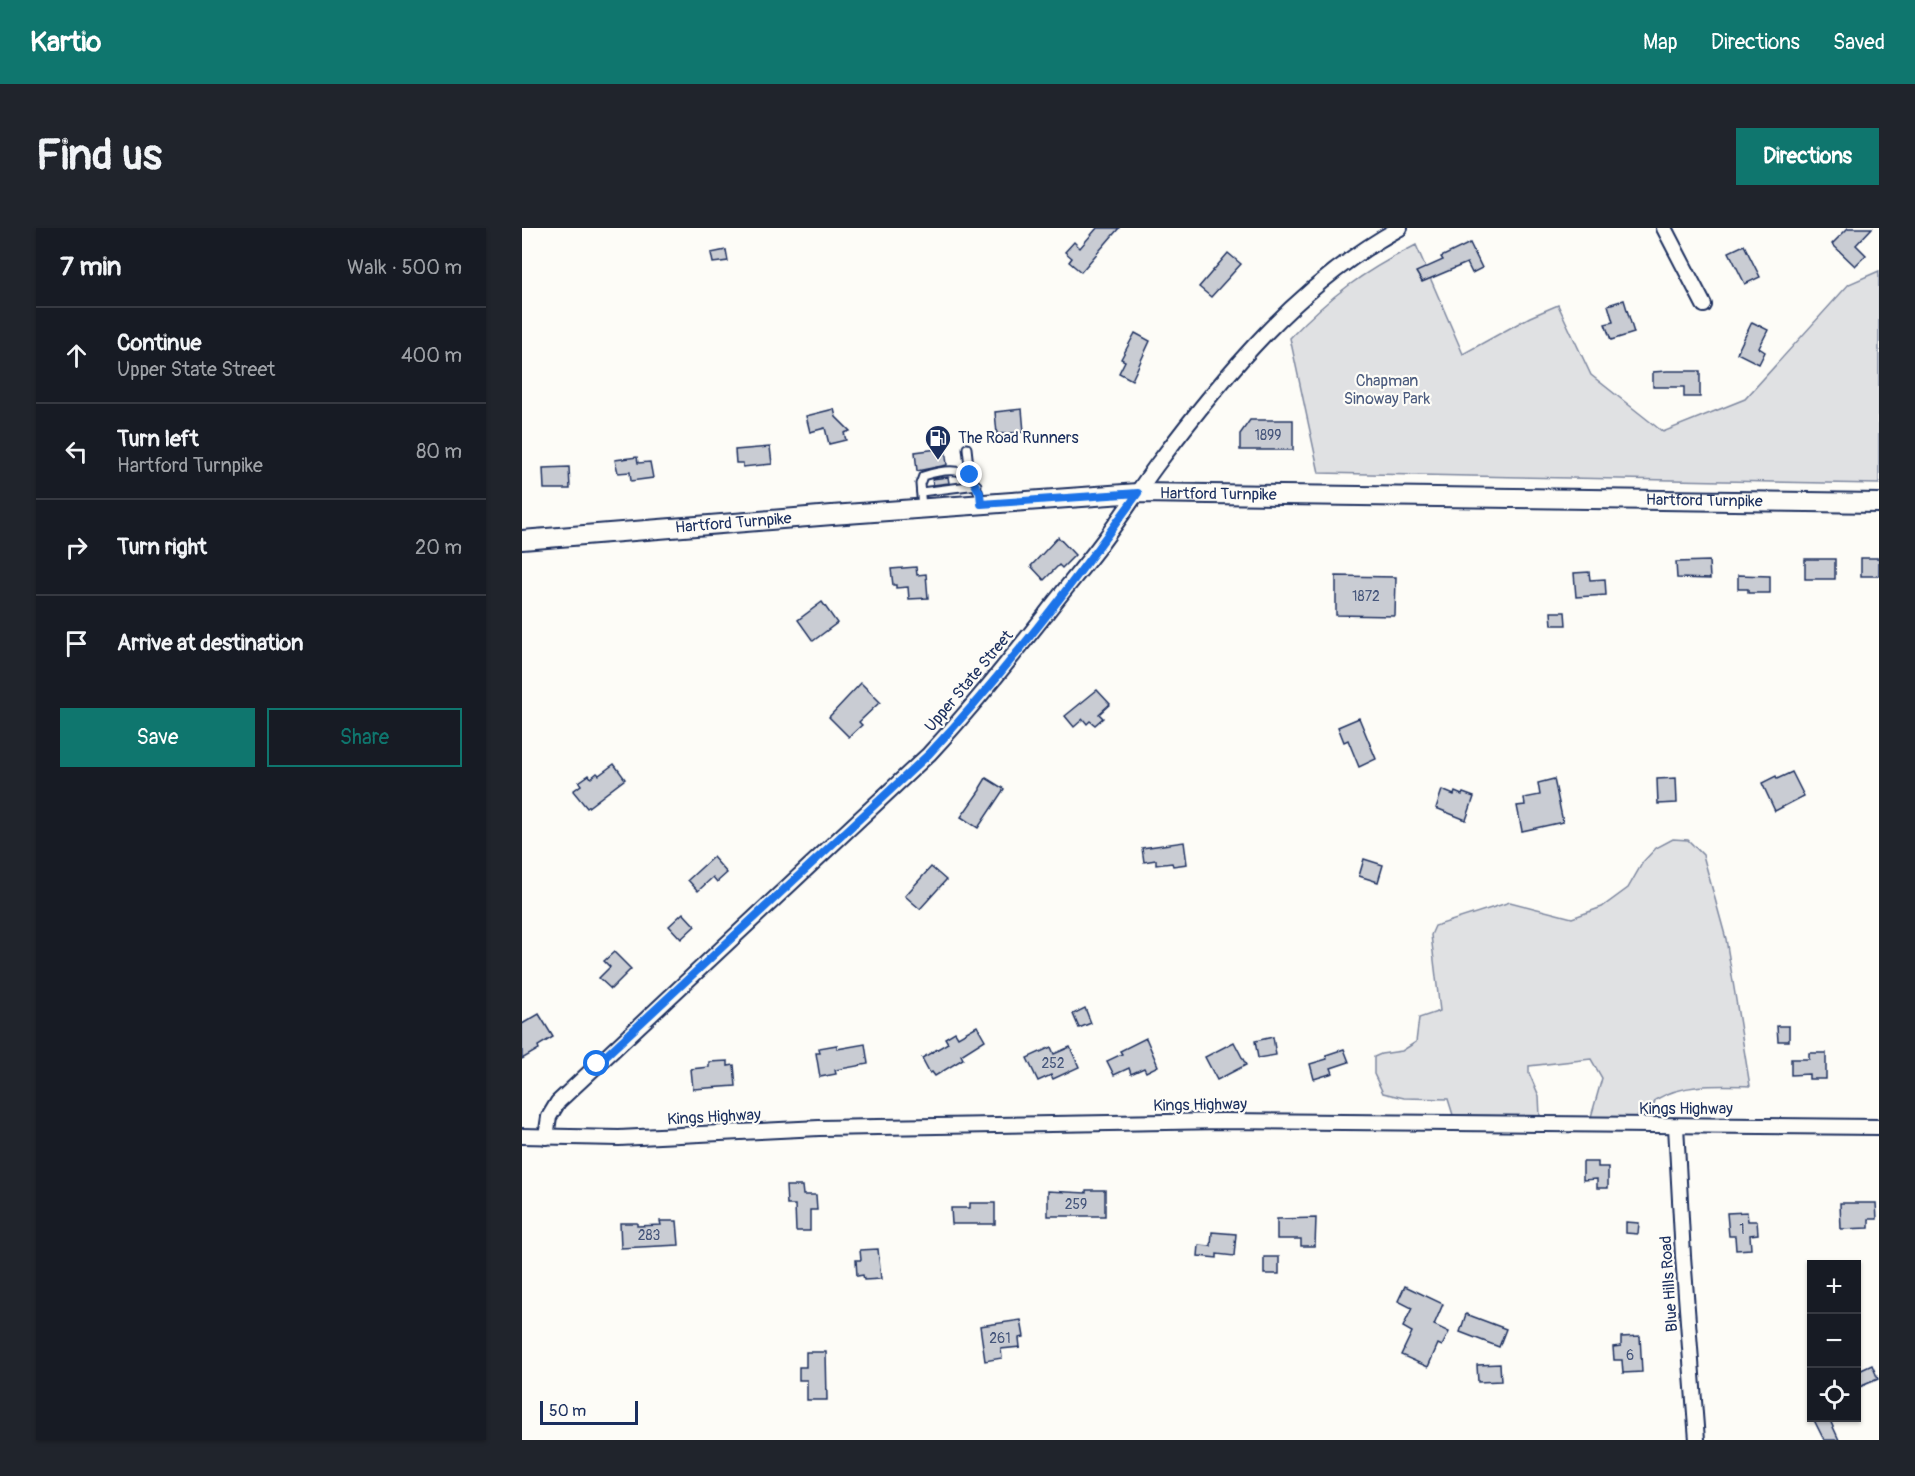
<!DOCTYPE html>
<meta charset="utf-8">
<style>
:root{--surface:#171b24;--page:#20242c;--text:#f1f3f6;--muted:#9ea1a6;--line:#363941;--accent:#0f766e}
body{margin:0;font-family:Pangolin,sans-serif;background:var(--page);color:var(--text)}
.controls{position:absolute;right:18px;bottom:18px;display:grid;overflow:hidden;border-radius:0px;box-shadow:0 2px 4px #0004}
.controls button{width:54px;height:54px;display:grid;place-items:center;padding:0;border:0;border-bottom:2px solid var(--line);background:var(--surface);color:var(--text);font:30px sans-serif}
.scale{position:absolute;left:18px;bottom:15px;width:98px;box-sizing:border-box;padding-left:6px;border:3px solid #1b2f5e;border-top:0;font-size:16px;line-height:21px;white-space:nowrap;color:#1b2f5e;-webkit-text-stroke:4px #fdfcf7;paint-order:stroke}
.stop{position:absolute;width:18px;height:18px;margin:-14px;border:4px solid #1a73e8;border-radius:50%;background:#fff}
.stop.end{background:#1a73e8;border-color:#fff;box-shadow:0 2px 6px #0008}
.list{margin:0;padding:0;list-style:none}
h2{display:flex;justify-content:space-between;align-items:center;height:78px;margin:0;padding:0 24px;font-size:26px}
h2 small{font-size:20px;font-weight:400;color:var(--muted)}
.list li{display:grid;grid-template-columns:39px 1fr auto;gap:18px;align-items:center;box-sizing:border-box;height:96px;padding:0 24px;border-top:2px solid var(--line)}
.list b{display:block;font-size:22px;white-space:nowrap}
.list p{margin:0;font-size:20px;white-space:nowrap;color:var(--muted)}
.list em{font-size:20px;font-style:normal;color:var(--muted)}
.actions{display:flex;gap:12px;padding:18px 24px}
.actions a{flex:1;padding:14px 0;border:2px solid var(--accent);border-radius:0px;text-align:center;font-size:21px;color:var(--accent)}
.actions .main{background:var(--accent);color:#fff}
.icon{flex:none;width:33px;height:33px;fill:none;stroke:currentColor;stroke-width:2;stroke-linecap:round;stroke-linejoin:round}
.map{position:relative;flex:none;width:1357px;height:1212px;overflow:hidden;border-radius:0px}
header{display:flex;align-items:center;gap:36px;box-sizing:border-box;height:84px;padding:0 30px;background:var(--accent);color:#fff}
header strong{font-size:28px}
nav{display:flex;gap:33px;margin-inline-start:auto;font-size:21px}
.intro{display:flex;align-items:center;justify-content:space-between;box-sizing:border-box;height:144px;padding:0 36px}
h1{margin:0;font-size:42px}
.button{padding:15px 27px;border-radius:0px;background:var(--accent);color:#fff;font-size:21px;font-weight:700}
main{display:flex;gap:36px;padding:0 36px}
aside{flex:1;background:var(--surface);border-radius:0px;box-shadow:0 2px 4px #0004}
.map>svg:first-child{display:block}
</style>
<header>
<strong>Kartio</strong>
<nav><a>Map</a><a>Directions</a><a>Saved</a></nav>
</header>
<div class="intro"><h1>Find us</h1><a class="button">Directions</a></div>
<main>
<aside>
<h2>7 min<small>Walk · 500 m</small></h2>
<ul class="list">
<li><svg class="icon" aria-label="ahead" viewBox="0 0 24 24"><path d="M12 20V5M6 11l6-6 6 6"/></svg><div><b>Continue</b><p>Upper State Street</p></div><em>400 m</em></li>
<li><svg class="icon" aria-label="left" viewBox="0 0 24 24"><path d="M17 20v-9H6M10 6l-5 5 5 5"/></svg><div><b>Turn left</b><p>Hartford Turnpike</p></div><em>80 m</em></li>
<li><svg class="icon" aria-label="right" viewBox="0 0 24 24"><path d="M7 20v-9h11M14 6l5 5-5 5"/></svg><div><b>Turn right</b></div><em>20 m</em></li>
<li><svg class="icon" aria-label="arrive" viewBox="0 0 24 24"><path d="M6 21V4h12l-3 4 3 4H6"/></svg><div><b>Arrive at destination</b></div></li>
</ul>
<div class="actions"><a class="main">Save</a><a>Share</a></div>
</aside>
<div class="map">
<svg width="1357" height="1212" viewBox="0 0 1357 1212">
<rect width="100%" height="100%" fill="#fdfcf7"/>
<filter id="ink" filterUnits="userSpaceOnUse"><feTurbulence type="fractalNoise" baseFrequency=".0167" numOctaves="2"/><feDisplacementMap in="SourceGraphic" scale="12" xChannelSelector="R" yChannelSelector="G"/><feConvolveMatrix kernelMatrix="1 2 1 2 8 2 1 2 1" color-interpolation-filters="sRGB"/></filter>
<g filter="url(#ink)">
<g fill="#e0e1e3" stroke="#7e88a0" stroke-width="1.5">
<path d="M 894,17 L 941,126 L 1008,89 L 1036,77 L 1069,147 L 1141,204 L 1223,171 L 1327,56 L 1357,43 L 1357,256 L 797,245 L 768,110 C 809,67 841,44 894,17 Z"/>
<path d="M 1151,611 L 1166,612 L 1181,627 L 1204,711 L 1228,858 C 1195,857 1162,855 1133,872 L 1129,889 L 1069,889 L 1080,850 L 1069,831 L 1007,838 L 1007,845 L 1017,868 L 1018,888 L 931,887 L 926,871 L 882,870 L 861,865 L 852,846 L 852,829 L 859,826 L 880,823 L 894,814 L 897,790 L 918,783 L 909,707 L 913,698 L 988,674 L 1050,690 L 1080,679 L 1106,660 L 1121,634 L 1134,620 Z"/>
</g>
<g fill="#c9ccd3" stroke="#1b2f5e" stroke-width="1.5">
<polygon points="575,0 597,0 559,44 547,34 550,30 543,24 552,14 558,20"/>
<polygon points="1326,0 1350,0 1334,17 1344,27 1333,38 1310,16"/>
<polygon points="948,15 960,40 950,45 945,35 900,54 894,44 921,32 919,29"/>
<polygon points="1222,17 1238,49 1223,56 1207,24"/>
<polygon points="204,22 206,33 191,35 189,25"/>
<polygon points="706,25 719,36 689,69 677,59"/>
<polygon points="1102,72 1112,105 1089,112 1083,96 1091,94 1086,77"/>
<polygon points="1230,94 1246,102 1237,120 1243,124 1237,136 1215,125"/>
<polygon points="613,105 628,113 610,152 597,145 603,133 599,131"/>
<polygon points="1145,143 1178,143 1178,169 1162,169 1162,159 1131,159 1131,144"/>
<polygon points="312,181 314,189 328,203 322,205 324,212 307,216 303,200 288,204 284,188"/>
<polygon points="500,181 502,204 475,206 473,184"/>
<polygon points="728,192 771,192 771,222 718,222 718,206"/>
<polygon points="248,219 250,236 221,239 221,235 214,235 213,222"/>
<polygon points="423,220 425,237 395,243 393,224"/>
<polygon points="115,229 116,235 128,234 131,250 109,253 108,244 96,245 93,232"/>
<polygon points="47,239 48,261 22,261 21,240"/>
<polygon points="426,249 427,255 411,257 410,251"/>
<polygon points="536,309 553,327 540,340 537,337 522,352 509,338"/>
<rect x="1339" y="330" width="18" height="18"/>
<rect x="1283" y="331" width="30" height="20"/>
<polygon points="1187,333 1188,351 1155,350 1154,334"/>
<polygon points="394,339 395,347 404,346 406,370 387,371 386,359 374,360 374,357 371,357 369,341"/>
<polygon points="1067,344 1068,352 1083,351 1084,367 1054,369 1052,345"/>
<polygon points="1216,347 1248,348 1248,365 1226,365 1226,361 1216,361"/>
<polygon points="814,348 874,349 873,388 814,387"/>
<polygon points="300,374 315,395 291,413 276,392"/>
<polygon points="1029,384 1043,384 1044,397 1030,397"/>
<polygon points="339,455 358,474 337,494 340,497 327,509 307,489"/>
<polygon points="575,462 588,476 577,486 581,490 573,497 568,493 565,496 561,491 552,499 543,488"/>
<polygon points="837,490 854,531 837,539 826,512 822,514 816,499"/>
<polygon points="92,536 103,551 65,580 51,563 59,557 57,554 67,547 69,550 75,545 77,547"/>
<polygon points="1270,544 1282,568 1253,583 1240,555 1254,548 1255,551"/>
<polygon points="464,550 482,561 456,600 439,589 458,562 458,560"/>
<polygon points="1154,550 1155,575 1136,576 1135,551"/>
<polygon points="1032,551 1041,594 1000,603 995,578 1003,577 1002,570 1018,567 1016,555"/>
<polygon points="920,562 932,567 933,564 940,567 941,565 952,569 944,592 914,580"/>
<polygon points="662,614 665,636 651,638 650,635 634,637 634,632 622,634 620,620"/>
<polygon points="191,629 205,645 195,654 191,649 176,663 166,652"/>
<polygon points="842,631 861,637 856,654 837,648"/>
<polygon points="409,639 424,652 398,681 383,668"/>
<polygon points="161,685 173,698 159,711 147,698"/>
<polygon points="92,724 109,741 89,761 77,750 88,739 82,733"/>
<polygon points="563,780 569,795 557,800 551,786"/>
<polygon points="17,786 31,809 16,818 17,821 0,831 0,796"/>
<polygon points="455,798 463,812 439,827 441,831 413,848 410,844 408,845 400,830 426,815 423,810 433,804 436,809"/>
<polygon points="1255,798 1267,798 1267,813 1256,813"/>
<polygon points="751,809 754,827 736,830 733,813"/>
<polygon points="624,810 636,838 624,844 622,840 609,846 607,840 592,847 585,833 600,826 598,823"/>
<polygon points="712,814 724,837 695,852 683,829"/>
<polygon points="343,816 346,836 313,842 314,846 298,849 294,825 298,825 297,820 315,817 315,821"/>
<polygon points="529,819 532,826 548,819 557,839 531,851 529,847 516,853 505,830"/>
<polygon points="822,821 827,834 809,840 811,845 792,851 788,836 805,831 804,827"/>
<polygon points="1287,825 1304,825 1304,851 1287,851 1287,846 1269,847 1269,831 1287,831"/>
<polygon points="206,833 206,838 212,837 214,858 171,861 169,841 187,839 187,834"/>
<polygon points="1061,934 1076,934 1076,939 1086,939 1086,960 1075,960 1075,951 1061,952"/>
<polygon points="264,958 280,958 281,967 294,967 295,982 288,982 288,1003 274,1003 273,977 265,977"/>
<polygon points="564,962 583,962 583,988 526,988 526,963 564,965"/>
<polygon points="448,975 473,975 473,996 430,996 429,980 448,980"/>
<polygon points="1318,975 1354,975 1355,991 1347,991 1347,1000 1319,1001"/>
<polygon points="1225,984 1226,993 1235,993 1236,1006 1228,1007 1229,1021 1214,1022 1213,1008 1207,1008 1205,985"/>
<polygon points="794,990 793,1018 779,1018 779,1011 755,1011 755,991"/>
<polygon points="138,993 155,993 157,1017 99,1020 98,995 115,995 115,998 139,997"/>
<polygon points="1104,994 1117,995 1116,1006 1104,1005"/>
<polygon points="690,1004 714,1006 712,1028 695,1026 695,1030 676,1028 677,1017 689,1018"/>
<polygon points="356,1021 359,1051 342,1052 341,1047 335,1048 334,1032 339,1032 338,1022"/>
<rect x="742" y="1029" width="15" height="17"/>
<polygon points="883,1058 921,1076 912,1097 927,1104 920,1118 916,1116 906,1139 879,1127 890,1104 881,1099 890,1080 876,1073"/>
<polygon points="944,1086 984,1101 977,1119 938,1104"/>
<polygon points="499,1092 502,1109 497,1110 498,1119 479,1121 480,1130 463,1133 458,1098"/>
<polygon points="1118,1108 1120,1144 1101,1145 1100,1132 1092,1132 1091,1119 1099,1118 1099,1109"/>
<polygon points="284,1124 304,1124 305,1172 285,1172 285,1152 277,1152 277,1139 284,1139"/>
<polygon points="978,1136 979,1153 956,1154 955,1137"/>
<polygon points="1350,1137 1356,1151 1335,1160 1335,1144"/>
<polygon points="1291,1190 1307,1190 1317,1212 1302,1212"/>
</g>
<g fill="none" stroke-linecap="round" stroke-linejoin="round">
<g stroke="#1b2f5e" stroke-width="11">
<g id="lane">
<polyline points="445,220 448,247"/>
<polyline points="399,264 455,257"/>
<path d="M 400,280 L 398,256 L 401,248 C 430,239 455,238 458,275"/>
</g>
</g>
<g stroke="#1b2f5e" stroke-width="18">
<g id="street">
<polyline points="1142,0 1182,77"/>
<polyline points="1154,898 1161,1028 1175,1212"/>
<polyline points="0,908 97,910 297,900 701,893 1357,899"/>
<path d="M 24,909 L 27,889 L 36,874 L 407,526 C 448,482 485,435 523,387 C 541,363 561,340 579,316 C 598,291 615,264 634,238 C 702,147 777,55 878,0"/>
</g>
</g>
<g stroke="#1b2f5e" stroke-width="22">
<g id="secondary">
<path id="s1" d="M 0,312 L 310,287 L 616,265 L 1357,275"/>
</g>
</g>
<use href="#lane" stroke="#fdfcf7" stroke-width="7"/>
<use href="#street" stroke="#fdfcf7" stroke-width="14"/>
<use href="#secondary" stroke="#fdfcf7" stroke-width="18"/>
</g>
</g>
<g fill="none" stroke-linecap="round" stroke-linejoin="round" filter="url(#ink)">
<path stroke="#1a73e8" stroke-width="8" d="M 75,836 L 407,526 C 483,445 551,355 616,265 L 459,276 L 458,265 L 448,247"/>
</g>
<defs>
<g id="fuel-pin" transform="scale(1.35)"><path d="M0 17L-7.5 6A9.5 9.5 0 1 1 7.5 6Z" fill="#1b2f5e" stroke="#fdfcf7"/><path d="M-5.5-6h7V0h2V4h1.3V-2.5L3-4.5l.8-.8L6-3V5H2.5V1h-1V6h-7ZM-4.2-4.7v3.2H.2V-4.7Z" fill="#fff"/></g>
</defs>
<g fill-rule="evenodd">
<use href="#fuel-pin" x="416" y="210"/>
</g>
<g text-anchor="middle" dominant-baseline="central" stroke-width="4.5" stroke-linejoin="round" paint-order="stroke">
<g font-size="14" fill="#46567b">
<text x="746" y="207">1899</text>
<text x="844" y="368">1872</text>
<text x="531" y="835">252</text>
<text x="554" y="976">259</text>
<text x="1220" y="1001">1</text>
<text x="127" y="1007">283</text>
<text x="478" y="1110">261</text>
<text x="1108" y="1127">6</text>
</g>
<g font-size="16" fill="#4c5c7f" stroke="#fdfcf7">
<text x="865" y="153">Chapman<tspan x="865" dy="18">Sinoway Park</tspan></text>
</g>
<g font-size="16" fill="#1b2f5e" stroke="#fdfcf7" text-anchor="start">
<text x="436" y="210">The Road Runners</text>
</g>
<g font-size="16" fill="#1b2f5e" stroke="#fdfcf7">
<text stroke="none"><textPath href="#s1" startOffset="698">Hartford Turnpike</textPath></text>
<text stroke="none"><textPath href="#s1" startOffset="1184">Hartford Turnpike</textPath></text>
<text stroke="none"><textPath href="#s1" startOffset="212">Hartford Turnpike</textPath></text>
<text transform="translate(447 453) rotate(-50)">Upper State Street</text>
<text transform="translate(678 877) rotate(-1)">Kings Highway</text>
<text x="1164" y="881">Kings Highway</text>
<text transform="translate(192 889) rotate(-3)">Kings Highway</text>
<text transform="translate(1147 1056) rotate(-94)">Blue Hills Road</text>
</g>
</g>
</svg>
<div class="controls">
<button>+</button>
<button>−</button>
<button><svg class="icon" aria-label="locate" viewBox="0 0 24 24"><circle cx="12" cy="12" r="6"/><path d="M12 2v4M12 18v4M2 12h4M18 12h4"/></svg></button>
</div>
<div class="scale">50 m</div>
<div class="stop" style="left:75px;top:836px"></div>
<div class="stop end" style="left:448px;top:247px"></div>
</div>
</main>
